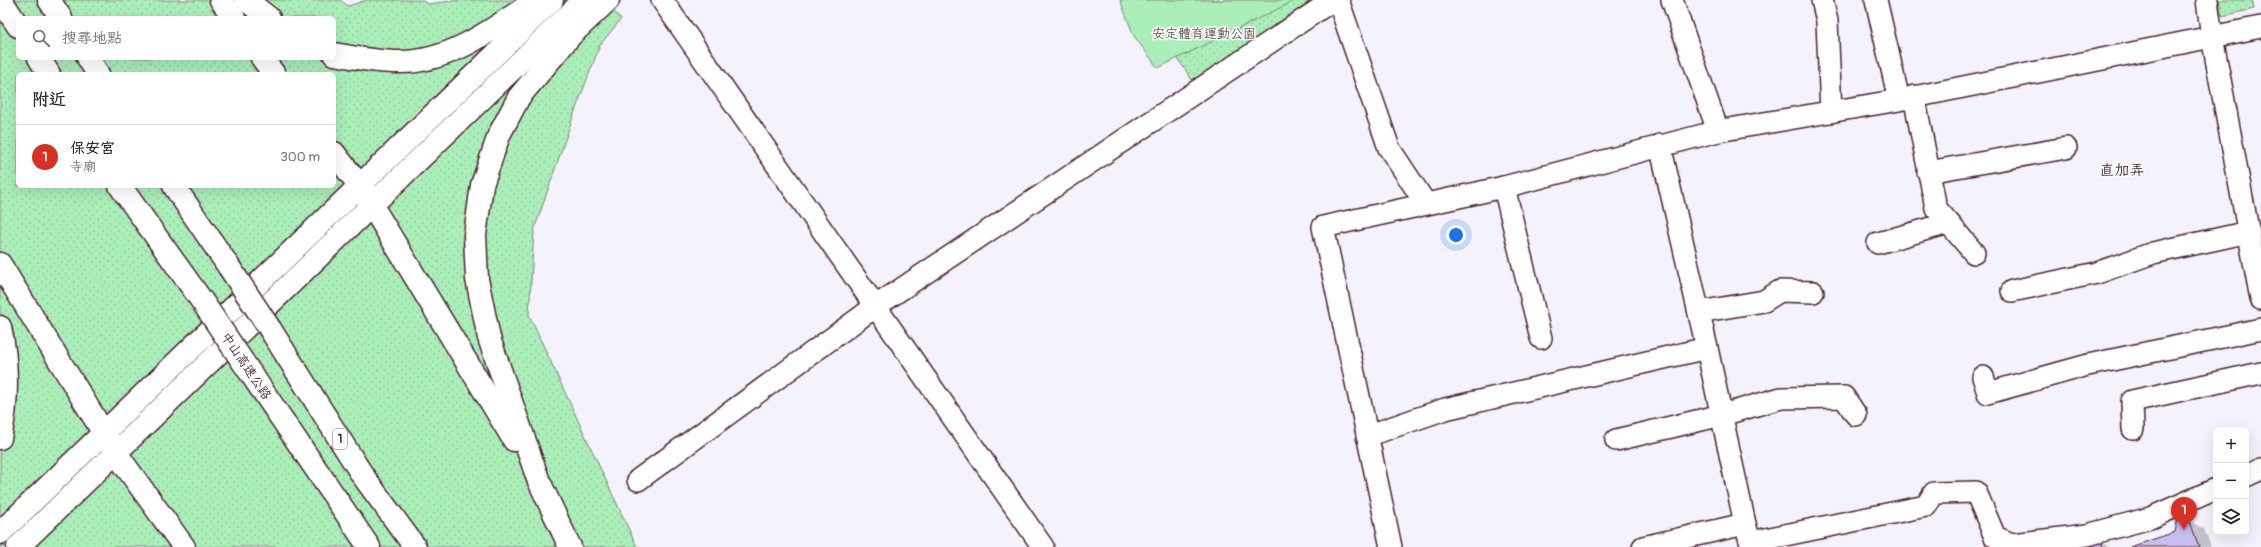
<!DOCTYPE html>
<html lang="zh-TW">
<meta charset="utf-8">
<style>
:root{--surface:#fff;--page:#f6f6f6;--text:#222;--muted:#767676;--line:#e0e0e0;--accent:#d93025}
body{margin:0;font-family:Pangolin,"LXGW WenKai TC",sans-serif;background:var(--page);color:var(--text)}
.controls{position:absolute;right:12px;bottom:12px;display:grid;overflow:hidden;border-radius:6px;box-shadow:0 4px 16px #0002}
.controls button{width:36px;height:36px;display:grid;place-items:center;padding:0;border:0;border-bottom:1px solid var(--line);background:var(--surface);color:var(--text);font:20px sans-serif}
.you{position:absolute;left:1456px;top:235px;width:14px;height:14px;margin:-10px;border:3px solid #fff;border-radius:50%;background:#1a73e8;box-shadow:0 0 0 6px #1a73e833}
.badge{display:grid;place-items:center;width:26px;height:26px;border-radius:50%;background:var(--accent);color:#fff;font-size:13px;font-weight:700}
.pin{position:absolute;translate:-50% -33px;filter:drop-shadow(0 1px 2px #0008)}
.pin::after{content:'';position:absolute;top:21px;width:14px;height:12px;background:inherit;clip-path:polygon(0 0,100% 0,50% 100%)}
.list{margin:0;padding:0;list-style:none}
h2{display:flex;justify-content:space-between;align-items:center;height:52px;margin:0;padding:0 16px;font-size:17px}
h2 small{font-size:13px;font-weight:400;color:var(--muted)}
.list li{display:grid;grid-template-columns:26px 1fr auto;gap:12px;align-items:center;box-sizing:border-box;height:64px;padding:0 16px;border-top:1px solid var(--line)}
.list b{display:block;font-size:15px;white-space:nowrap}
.list p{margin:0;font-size:13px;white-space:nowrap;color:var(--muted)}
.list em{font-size:13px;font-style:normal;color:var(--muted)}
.icon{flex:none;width:22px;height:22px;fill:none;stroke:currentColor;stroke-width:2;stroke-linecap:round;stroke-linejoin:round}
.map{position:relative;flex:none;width:2261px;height:547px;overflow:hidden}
.search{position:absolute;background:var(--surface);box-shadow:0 4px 16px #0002;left:16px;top:16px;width:320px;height:44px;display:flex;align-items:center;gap:10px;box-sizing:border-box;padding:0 14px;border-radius:6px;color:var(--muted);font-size:15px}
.panel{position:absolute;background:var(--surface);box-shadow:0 4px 16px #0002;left:16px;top:72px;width:320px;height:116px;border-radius:6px}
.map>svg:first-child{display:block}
</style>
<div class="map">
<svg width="2261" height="547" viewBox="0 0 2261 547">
<defs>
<pattern id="grass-dots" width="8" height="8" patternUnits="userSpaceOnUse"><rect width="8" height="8" fill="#aaefba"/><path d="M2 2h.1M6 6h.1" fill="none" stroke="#94cca0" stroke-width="1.8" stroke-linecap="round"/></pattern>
</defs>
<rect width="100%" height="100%" fill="#f4f2fc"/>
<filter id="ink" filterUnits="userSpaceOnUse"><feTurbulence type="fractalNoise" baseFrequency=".025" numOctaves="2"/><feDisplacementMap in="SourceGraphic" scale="8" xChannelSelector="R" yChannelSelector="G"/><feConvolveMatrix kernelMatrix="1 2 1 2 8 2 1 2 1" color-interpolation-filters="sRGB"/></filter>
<g filter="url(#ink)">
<g fill="url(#grass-dots)" stroke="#7a8772" fill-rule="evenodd">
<path d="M 0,0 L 340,0 L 348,6 L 367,0 L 422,0 L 427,4 L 461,0 L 604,0 L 621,19 L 600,45 L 575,111 L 534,230 L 529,315 L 637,547 L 0,547 ZM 18,18 L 334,18 L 334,58 L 18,58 ZM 18,74 L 334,74 L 334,186 L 18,186 Z"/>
<polygon points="1139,0 1336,0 1192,80"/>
<polygon points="2219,0 2252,0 2254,9 2222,16"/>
</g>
<polygon fill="#aaefba" stroke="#7a8772" points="1120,0 1296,0 1158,68 1134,36"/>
<g fill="#0003">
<polygon points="2184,517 2204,529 2211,547 2133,547 2175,533"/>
<polygon points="2101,542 2109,547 2087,547"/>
</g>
<g fill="#c7bef0" stroke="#4a1f2b">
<polygon points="2184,516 2189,519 2199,547 2130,547 2175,532 2178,518"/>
<polygon points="2101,541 2103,547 2084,547"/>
</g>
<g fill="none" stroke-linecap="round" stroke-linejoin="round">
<g stroke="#4a1f2b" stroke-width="24">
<g id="minor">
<polyline points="662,0 1043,547"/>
<polyline points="1338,0 1389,148 1426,204"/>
<polyline points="1672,0 1718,131"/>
<polyline points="1822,0 1827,21 1831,112"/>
<polyline points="1876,0 1899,100"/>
<polyline points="2207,0 2212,37 2261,299"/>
<polyline points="1914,96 1936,208 1974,253"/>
<polyline points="1660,145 1707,348 1745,524 1752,547"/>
<polyline points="1928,172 2066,148"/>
<polyline points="1504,187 1541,338"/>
<polyline points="1878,243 1949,223"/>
<polyline points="2012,291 2097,273 2153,253 2249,232"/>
<polyline points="1699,312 1764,301 1780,291 1813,292"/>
<polyline points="1983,377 1988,393 2088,365 2261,329"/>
<polyline points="2133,429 2132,401 2261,373"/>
<polyline points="1367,436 1445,409 1707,348"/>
<polyline points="1616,440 1722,415 1781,398 1844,397 1856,415"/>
<polyline points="2246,476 2261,469"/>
<polyline points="638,480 876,306 1333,0"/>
<polyline points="1751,542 1926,506 1934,493 1976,492 1995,537 2012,544 2087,535 2150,518 2216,489"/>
<polyline points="1391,547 1323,227 1504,187 1718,131 1899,100 2261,27"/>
<polyline points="1643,547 1745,524"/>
</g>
</g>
<g stroke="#4a1f2b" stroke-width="25">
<g id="major">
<polyline points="0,533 552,0"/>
<polyline points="18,547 584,0"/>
</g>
</g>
<g stroke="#4a1f2b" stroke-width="25">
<g id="highway">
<polyline points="1,0 18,26"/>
<polyline points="49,0 61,18"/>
<polyline points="221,0 234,18"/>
<polyline points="246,0 269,18"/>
<path d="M 334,54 C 356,58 378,62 401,62 C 451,62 496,27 536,0"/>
<polyline points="39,58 49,74"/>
<polyline points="88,58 98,74"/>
<polyline points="262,58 274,74"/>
<polyline points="334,153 360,186 514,440"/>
<polyline points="120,186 202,301"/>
<polyline points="174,186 229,267"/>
<polyline points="0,264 116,453 184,547"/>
<path d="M 0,327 C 8,362 8,402 0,438"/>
<polyline points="270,329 363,476 415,547"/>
<polyline points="243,362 369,547"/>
<polyline points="570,547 538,479 489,338 477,279 475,235 482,185 499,135 519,97 571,35 608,0"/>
</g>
</g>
<use href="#minor" stroke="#fff" stroke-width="21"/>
<use href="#major" stroke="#fff" stroke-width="22"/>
<use href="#highway" stroke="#fff" stroke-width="22"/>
<g stroke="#4a1f2b" stroke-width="25" stroke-linecap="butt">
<g id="highway-bridge">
<polyline points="229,267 270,329"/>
<polyline points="202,301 243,362"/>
</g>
</g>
<use href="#highway-bridge" stroke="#fff" stroke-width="22"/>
</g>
</g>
<g text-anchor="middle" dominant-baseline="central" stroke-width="3" stroke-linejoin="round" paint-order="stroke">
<rect fill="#fff" stroke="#80626b" stroke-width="1" x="333" y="429" width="14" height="20" rx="3"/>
<g font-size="12" font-weight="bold" fill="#4a1f2b">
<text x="340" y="439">1</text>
</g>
<g font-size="13" fill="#62534f" stroke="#fff">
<text x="1204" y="34">安定體育運動公園</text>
</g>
<g font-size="13" fill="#4a1f2b" stroke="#fff">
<text transform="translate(246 366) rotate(56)">中山高速公路</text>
</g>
<g font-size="15" fill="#4a1f2b" stroke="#fff">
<text x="2122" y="170">直加弄</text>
</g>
</g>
</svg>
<div class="controls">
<button>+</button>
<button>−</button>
<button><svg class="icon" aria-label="layers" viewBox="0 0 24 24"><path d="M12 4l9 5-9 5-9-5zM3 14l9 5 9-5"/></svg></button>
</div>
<div class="you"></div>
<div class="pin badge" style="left:2184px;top:530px">1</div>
<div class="search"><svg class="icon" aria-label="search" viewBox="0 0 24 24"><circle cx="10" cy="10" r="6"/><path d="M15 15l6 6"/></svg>搜尋地點</div>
<section class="panel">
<h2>附近<small></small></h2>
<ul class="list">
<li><span class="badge">1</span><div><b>保安宮</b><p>寺廟</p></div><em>300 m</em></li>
</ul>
</section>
</div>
